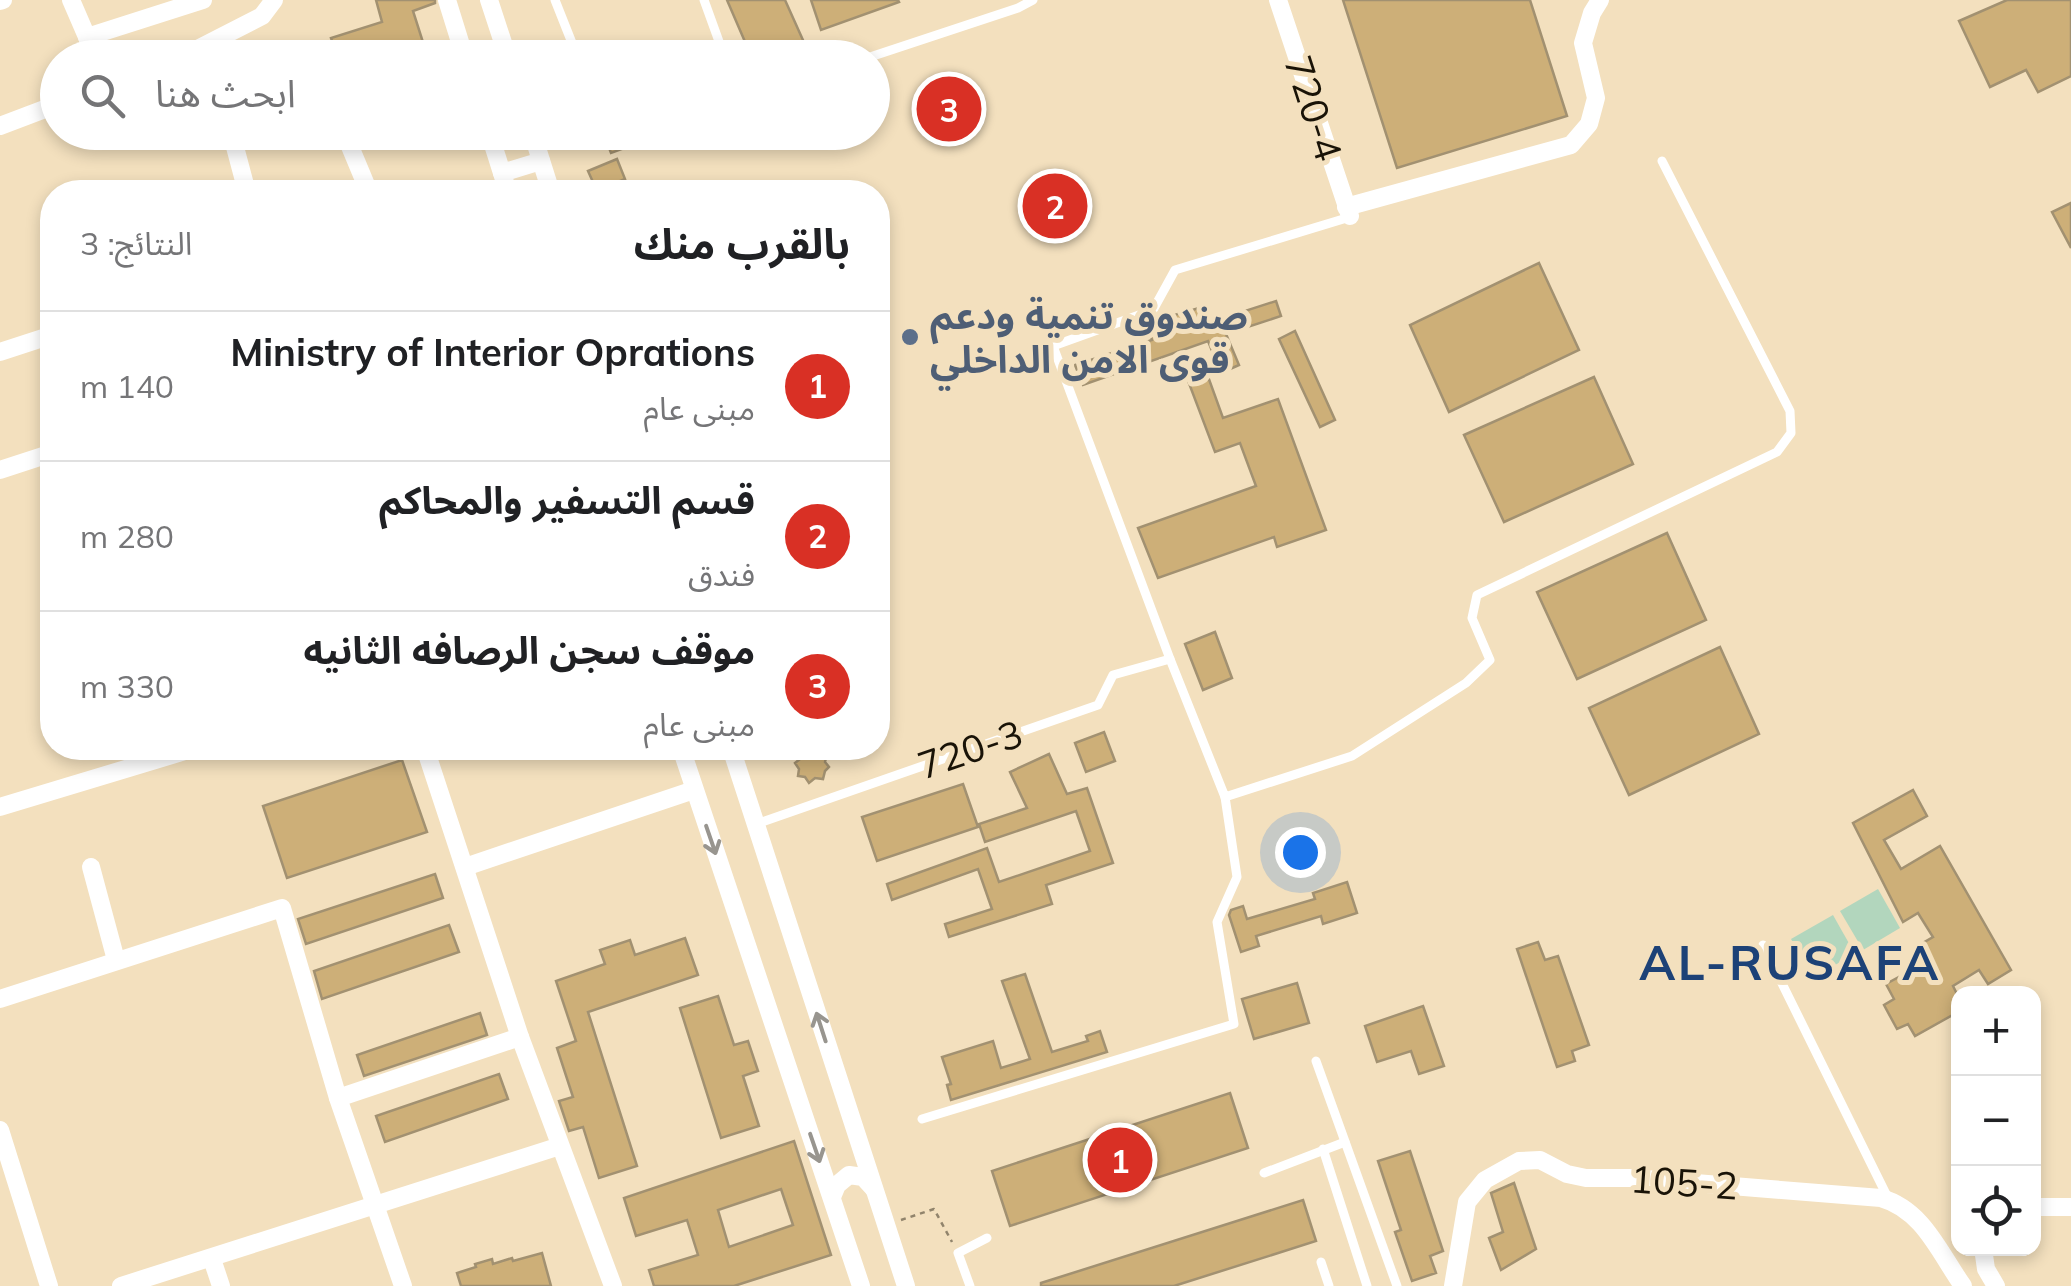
<!DOCTYPE html>
<html lang="ar">
<meta charset="utf-8">
<style>
:root{--surface:#fff;--page:#f6f6f6;--text:#202124;--muted:#757577;--line:#e0e0e0;--accent:#d93025}
body{margin:0;font-family:Mulish,"Noto Sans Arabic",sans-serif;background:var(--page);color:var(--text);direction:rtl}
.controls{position:absolute;right:30px;bottom:30px;display:grid;overflow:hidden;border-radius:20px;box-shadow:0 5px 15px #0003}
.controls button{width:90px;height:90px;display:grid;place-items:center;padding:0;border:0;border-bottom:2px solid var(--line);background:var(--surface);color:var(--text);font:50px sans-serif}
.you{position:absolute;left:1300px;top:852px;width:35px;height:35px;margin:-25px;border:8px solid #fff;border-radius:50%;background:#1a73e8;box-shadow:0 0 0 15px #1a73e833}
.badge{display:grid;place-items:center;width:65px;height:65px;border-radius:50%;background:var(--accent);color:#fff;font-size:32px;font-weight:700}
.pin{position:absolute;translate:-50% -50%;border:5px solid #fff;box-shadow:0 2px 10px #0006}
.list{margin:0;padding:0;list-style:none}
h2{display:flex;justify-content:space-between;align-items:center;height:130px;margin:0;padding:0 40px;font-size:42px}
h2 small{font-size:32px;font-weight:400;color:var(--muted)}
.list li{display:grid;grid-template-columns:65px 1fr auto;gap:30px;align-items:center;box-sizing:border-box;height:150px;padding:0 40px;border-top:2px solid var(--line)}
.list b{display:block;font-size:38px;white-space:nowrap}
.list p{margin:0;font-size:32px;white-space:nowrap;color:var(--muted)}
.list em{font-size:32px;font-style:normal;color:var(--muted)}
.icon{flex:none;width:55px;height:55px;fill:none;stroke:currentColor;stroke-width:2;stroke-linecap:round;stroke-linejoin:round}
.map{position:relative;flex:none;width:2071px;height:1286px;overflow:hidden;direction:ltr}
.search{position:absolute;background:var(--surface);box-shadow:0 5px 15px #0003;left:40px;top:40px;width:850px;height:110px;display:flex;align-items:center;gap:25px;box-sizing:border-box;padding:0 35px;border-radius:55px;color:var(--muted);font-size:38px}
.panel{position:absolute;background:var(--surface);box-shadow:0 5px 15px #0003;left:40px;top:180px;width:850px;height:580px;border-radius:40px;direction:rtl}
.map>svg:first-child{display:block}
</style>
<div class="map">
<svg width="2071" height="1286" viewBox="0 0 2071 1286">
<rect width="100%" height="100%" fill="#f3e0be"/>
<g fill="#b2d6bd">
<polygon points="1878,889 1900,928 1863,950 1840,911"/>
<polygon points="1833,915 1855,954 1813,977 1791,939"/>
</g>
<g fill="#cdaf78" stroke="#a29171" stroke-width="2.5" fill-rule="evenodd">
<polygon points="376,0 435,0 435,3 413,11 428,58 338,58 331,38 382,22"/>
<polygon points="727,0 785,0 811,58 752,58"/>
<polygon points="811,0 898,0 899,2 821,30"/>
<polygon points="1343,0 1530,0 1567,116 1397,168"/>
<polygon points="2007,0 2071,0 2071,76 2038,92 2026,70 1990,87 1959,21"/>
<polygon points="603,132 663,132 663,134 611,153"/>
<polygon points="617,159 625,179 597,191 588,171"/>
<polygon points="2071,203 2071,248 2052,212"/>
<polygon points="1539,263 1579,350 1449,412 1410,325"/>
<polygon points="1276,301 1281,316 1226,334 1239,365 1221,373 1208,341 1083,385 1075,365 1152,340 1146,323 1199,308 1205,324"/>
<polygon points="1295,331 1335,420 1320,427 1279,339"/>
<polygon points="1206,371 1223,418 1278,399 1326,530 1277,547 1274,537 1158,578 1138,528 1256,486 1240,443 1215,452 1187,378"/>
<polygon points="1594,377 1633,464 1504,522 1464,435"/>
<polygon points="1667,533 1706,620 1577,679 1537,592"/>
<polygon points="1215,632 1232,678 1203,690 1185,644"/>
<polygon points="1720,647 1759,734 1629,795 1589,708"/>
<polygon points="1104,732 1115,761 1086,772 1075,743"/>
<polygon points="815,748 818,753 827,754 825,762 829,767 825,771 823,779 815,778 809,783 805,777 798,776 799,769 795,763 800,759 802,751 810,752"/>
<polygon points="1049,754 1067,794 1087,788 1113,863 1046,885 1052,904 949,937 945,924 992,909 978,869 892,900 887,884 987,848 999,882 1090,851 1076,811 985,842 979,824 1027,808 1010,772"/>
<polygon points="402,760 427,832 287,878 263,806"/>
<polygon points="963,784 978,827 877,861 862,817"/>
<polygon points="1913,790 1927,816 1884,840 1901,869 1940,846 2011,970 1988,984 1979,970 1953,986 1958,996 1958,1012 1915,1036 1908,1024 1897,1029 1884,1005 1894,999 1886,984 1930,960 1921,944 1933,937 1918,913 1903,922 1853,823"/>
<polygon points="435,874 443,898 306,944 298,919"/>
<polygon points="1347,882 1357,913 1323,924 1321,916 1256,936 1259,946 1241,952 1229,915 1231,910 1243,906 1247,919 1315,899 1313,893"/>
<polygon points="449,925 459,952 322,999 314,971"/>
<polygon points="685,938 698,975 588,1012 637,1166 599,1178 583,1127 569,1131 559,1101 573,1097 557,1048 576,1041 556,981 605,964 600,950 630,940 635,955"/>
<polygon points="1538,942 1545,960 1558,956 1589,1045 1572,1051 1575,1061 1557,1067 1517,949"/>
<polygon points="1025,974 1052,1052 1088,1041 1086,1036 1100,1031 1107,1052 951,1100 947,1085 951,1084 942,1057 993,1041 1001,1068 1030,1059 1002,981"/>
<polygon points="1297,983 1309,1023 1254,1039 1242,999"/>
<polygon points="718,996 734,1045 748,1041 758,1071 743,1076 759,1126 721,1138 680,1008"/>
<polygon points="1423,1006 1444,1066 1419,1074 1411,1051 1377,1062 1365,1026"/>
<polygon points="480,1013 487,1035 364,1076 357,1055"/>
<polygon points="499,1074 508,1099 385,1142 376,1116"/>
<polygon points="1230,1093 1248,1148 1010,1226 992,1171"/>
<path d="M 794,1141 L 831,1255 L 734,1286 L 654,1286 L 649,1270 L 698,1255 L 687,1220 L 636,1236 L 624,1198 ZM 781,1189 L 793,1225 L 729,1247 L 718,1210 Z"/>
<polygon points="1410,1151 1443,1251 1430,1256 1436,1273 1412,1281 1395,1232 1401,1230 1378,1161"/>
<polygon points="1514,1183 1536,1249 1501,1270 1489,1238 1503,1232 1491,1193"/>
<polygon points="1303,1200 1316,1241 1174,1286 1041,1286 1041,1283"/>
<polygon points="542,1253 551,1286 461,1286 457,1273 476,1267 475,1264 492,1259 493,1264 512,1258 513,1261"/>
</g>
<g fill="none" stroke-linecap="round" stroke-linejoin="round">
<polyline stroke="#91846c" stroke-width="2.5" stroke-dasharray="5 5" stroke-linecap="butt" points="901,1220 934,1209 952,1242"/>
<g stroke="#fff" stroke-width="9">
<polyline points="555,0 578,58"/>
<polyline points="704,0 725,58"/>
<polyline points="867,58 1018,8 1033,0"/>
<polyline points="1350,217 1175,270 1153,310 1053,346 1170,659 1225,797 1352,756 1466,683 1490,660 1472,618 1477,595 1777,452 1791,433 1790,411 1662,161"/>
<polyline points="756,824 1098,705 1113,675 1170,659"/>
<polyline points="1763,945 1888,1198"/>
<polyline points="1316,1061 1397,1286"/>
<polyline points="922,1119 1234,1024 1217,922 1237,877 1225,797"/>
<polyline points="1323,1149 1367,1286"/>
<polyline points="1264,1173 1345,1142"/>
<polyline points="1321,1262 1329,1286"/>
<polyline points="970,1286 958,1253 987,1238"/>
</g>
<g stroke="#fff" stroke-width="18">
<polyline points="71,0 87,37 203,0"/>
<polyline points="447,0 465,58"/>
<polyline points="489,0 508,58"/>
<polyline points="1278,0 1350,216"/>
<polyline points="0,1 3,0"/>
<polyline points="87,37 94,58"/>
<polyline points="180,58 262,16 274,0"/>
<polyline points="300,58 312,54 314,58"/>
<polyline points="0,126 58,104"/>
<polyline points="231,132 247,192"/>
<polyline points="344,132 369,192"/>
<polyline points="489,132 508,192"/>
<polyline points="532,132 551,192"/>
<polyline points="502,173 541,161"/>
<polyline points="1346,207 1571,145 1589,124 1596,98 1583,43 1592,13 1600,0"/>
<polyline points="0,352 52,335"/>
<polyline points="0,470 52,453"/>
<polyline points="425,748 520,1037 613,1286"/>
<polyline points="681,748 861,1286"/>
<polyline points="731,748 906,1286"/>
<polyline points="0,807 195,748"/>
<polyline points="91,867 116,960"/>
<polyline points="465,867 694,790"/>
<polyline points="0,999 282,908 338,1098 403,1286"/>
<polyline points="338,1098 520,1037"/>
<polyline points="0,1130 49,1286"/>
<polyline points="832,1197 837,1185 849,1175 863,1177 874,1189"/>
<polyline points="2034,1207 2071,1207"/>
<polyline points="1983,1248 1986,1269 1996,1286"/>
<polyline points="212,1259 221,1286"/>
<polyline points="121,1286 560,1146"/>
<path d="M 1453,1286 L 1467,1202 L 1485,1180 L 1519,1161 L 1540,1160 L 1567,1174 L 1586,1178 L 1633,1178 L 1881,1198 C 1923,1210 1939,1252 1963,1286"/>
</g>
</g>
<defs><path id="oneway-shaft" d="M-6 0H5M1.5-3L5.5 0L1.5 3" fill="none" stroke-width="1.6" stroke-linecap="round" stroke-linejoin="round" transform="scale(2.5)"/></defs>
<g stroke="#98958f">
<use href="#oneway-shaft" transform="translate(711 840) rotate(71)"/>
<use href="#oneway-shaft" transform="translate(821 1027) rotate(-108)"/>
<use href="#oneway-shaft" transform="translate(815 1148) rotate(71)"/>
</g>
<circle fill="#5c6f8a" stroke="#f3e0be" stroke-width="4" cx="910" cy="337" r="10"/>
<g text-anchor="middle" dominant-baseline="central" stroke-width="10" stroke-linejoin="round" paint-order="stroke">
<g font-size="38" fill="#191307" stroke="#f3e0be">
<text transform="translate(1314 108) rotate(72)">720-4</text>
<text transform="translate(970 749) rotate(-19)">720-3</text>
<text transform="translate(1684 1182) rotate(4)">105-2</text>
</g>
<g font-size="38" font-weight="bold" fill="#4e5e75" stroke="#f3e0be" text-anchor="start">
<text x="930" y="315">صندوق تنمية ودعم<tspan x="930" dy="44">قوى الامن الداخلي</tspan></text>
</g>
<g font-size="48" font-weight="bold" letter-spacing="2.5" fill="#1d4277" stroke="#f3e0be">
<text x="1790" y="962">AL-RUSAFA</text>
</g>
</g>
</svg>
<div class="controls">
<button>+</button>
<button>−</button>
<button><svg class="icon" aria-label="locate" viewBox="0 0 24 24"><circle cx="12" cy="12" r="6"/><path d="M12 2v4M12 18v4M2 12h4M18 12h4"/></svg></button>
</div>
<div class="you"></div>
<div class="pin badge" style="left:1120px;top:1160px">1</div>
<div class="pin badge" style="left:1055px;top:206px">2</div>
<div class="pin badge" style="left:949px;top:109px">3</div>
<div class="search"><svg class="icon" aria-label="search" viewBox="0 0 24 24"><circle cx="10" cy="10" r="6"/><path d="M15 15l6 6"/></svg>ابحث هنا</div>
<section class="panel">
<h2>بالقرب منك<small>النتائج: 3</small></h2>
<ul class="list">
<li><span class="badge">1</span><div><b>Ministry of Interior Oprations</b><p>مبنى عام</p></div><em>140 m</em></li>
<li><span class="badge">2</span><div><b>قسم التسفير والمحاكم</b><p>فندق</p></div><em>280 m</em></li>
<li><span class="badge">3</span><div><b>موقف سجن الرصافه الثانيه</b><p>مبنى عام</p></div><em>330 m</em></li>
</ul>
</section>
</div>
